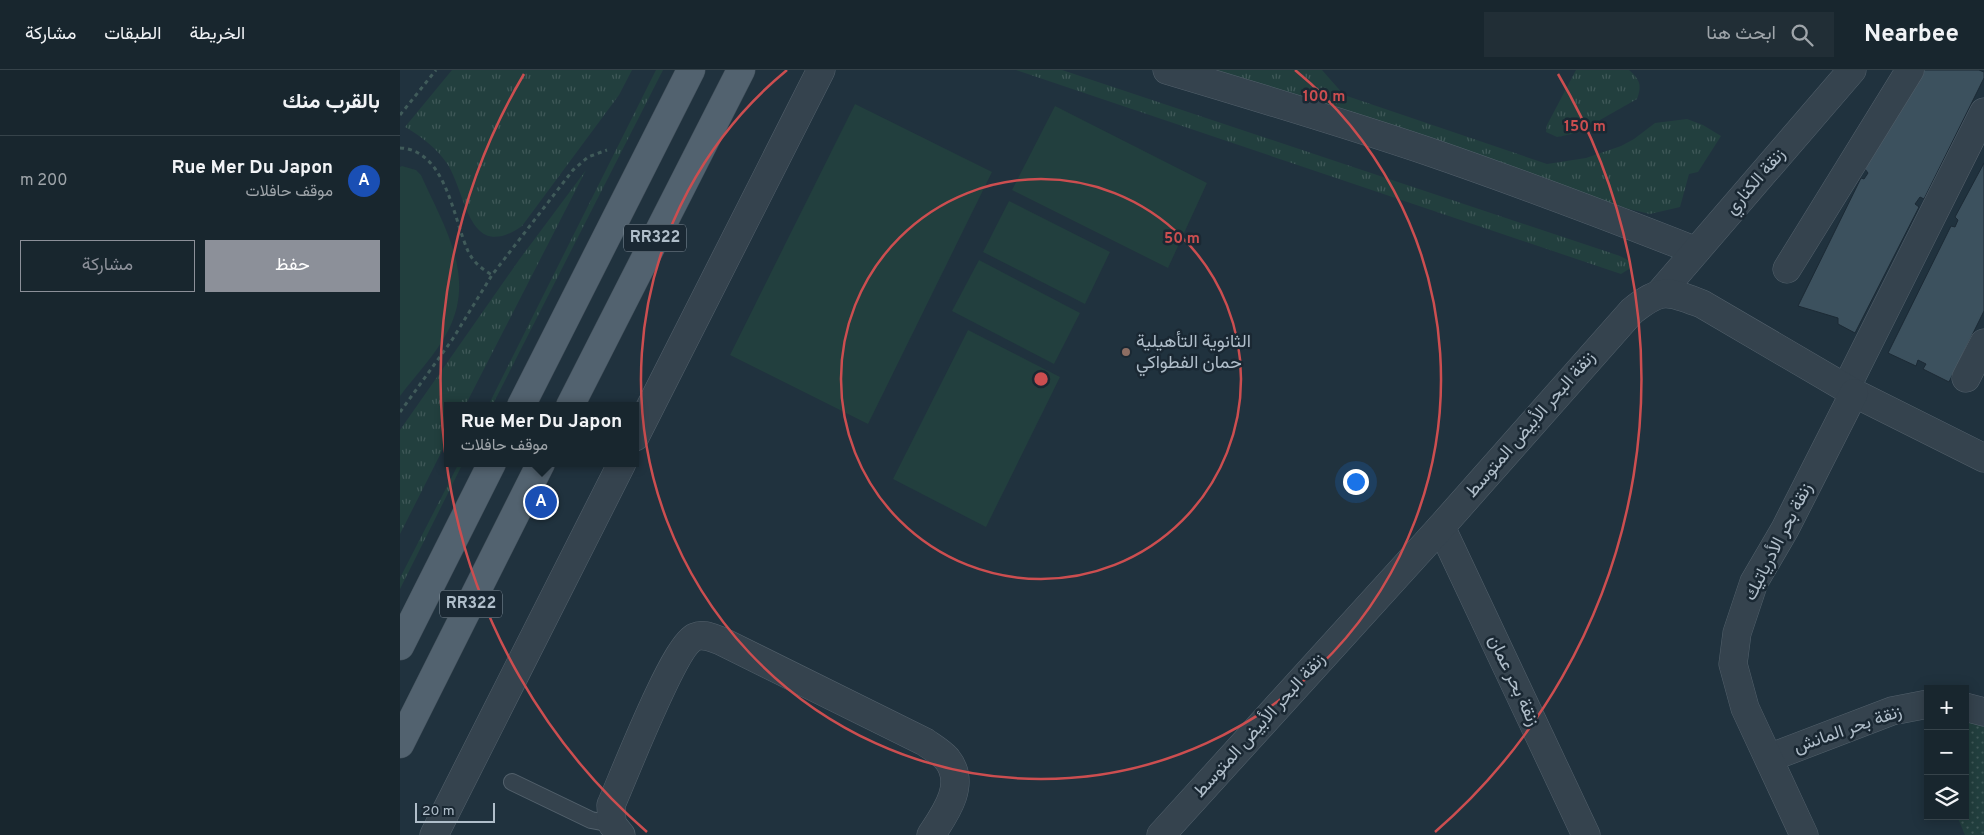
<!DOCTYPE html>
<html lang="ar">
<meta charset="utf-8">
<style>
:root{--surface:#18262e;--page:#212e36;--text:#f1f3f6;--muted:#9fa5aa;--line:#36434a;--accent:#8c9099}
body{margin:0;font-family:Overpass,Vazirmatn,sans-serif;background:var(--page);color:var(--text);direction:rtl}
.controls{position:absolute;right:15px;bottom:15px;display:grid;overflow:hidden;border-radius:0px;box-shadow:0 2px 12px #0003}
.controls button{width:45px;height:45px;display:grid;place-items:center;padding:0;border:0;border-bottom:1px solid var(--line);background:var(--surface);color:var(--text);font:25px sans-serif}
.scale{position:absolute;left:15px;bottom:12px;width:80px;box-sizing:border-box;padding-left:5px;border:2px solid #b0beca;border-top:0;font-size:14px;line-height:18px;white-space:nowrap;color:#b0beca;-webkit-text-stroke:4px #1a2833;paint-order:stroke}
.you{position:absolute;left:955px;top:411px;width:18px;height:18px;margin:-12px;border:4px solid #fff;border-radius:50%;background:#1a73e8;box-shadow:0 0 0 8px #1a73e833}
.badge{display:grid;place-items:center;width:32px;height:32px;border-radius:50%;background:var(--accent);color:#fff;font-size:16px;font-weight:700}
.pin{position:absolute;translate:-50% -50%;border:2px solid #fff;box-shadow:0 1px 5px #0006}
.popup{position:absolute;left:44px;top:332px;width:195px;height:65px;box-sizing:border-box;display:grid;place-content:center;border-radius:0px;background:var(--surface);filter:drop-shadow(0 1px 4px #0005);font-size:16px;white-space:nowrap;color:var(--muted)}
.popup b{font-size:19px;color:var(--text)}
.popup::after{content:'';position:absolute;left:50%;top:100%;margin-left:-10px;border:10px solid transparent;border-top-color:var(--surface)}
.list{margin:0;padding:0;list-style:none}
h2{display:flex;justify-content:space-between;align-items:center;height:65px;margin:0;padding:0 20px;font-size:21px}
h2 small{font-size:16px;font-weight:400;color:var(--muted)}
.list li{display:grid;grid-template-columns:32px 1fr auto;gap:15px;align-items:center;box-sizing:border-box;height:90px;padding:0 20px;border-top:1px solid var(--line)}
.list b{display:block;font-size:19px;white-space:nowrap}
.list p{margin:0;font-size:16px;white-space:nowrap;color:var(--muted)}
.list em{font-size:16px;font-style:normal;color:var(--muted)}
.actions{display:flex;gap:10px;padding:15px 20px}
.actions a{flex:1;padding:11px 0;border:1px solid var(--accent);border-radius:0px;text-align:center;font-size:18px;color:var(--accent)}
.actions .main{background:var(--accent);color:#fff}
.icon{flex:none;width:28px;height:28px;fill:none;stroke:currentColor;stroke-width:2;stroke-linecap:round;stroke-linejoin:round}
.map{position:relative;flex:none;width:1584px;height:765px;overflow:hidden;direction:ltr}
header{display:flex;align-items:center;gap:30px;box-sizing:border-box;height:70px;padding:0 25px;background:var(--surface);border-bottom:1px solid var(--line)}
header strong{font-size:24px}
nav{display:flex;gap:28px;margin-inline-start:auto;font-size:18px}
.search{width:350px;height:45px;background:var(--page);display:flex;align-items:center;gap:12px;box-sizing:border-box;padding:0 18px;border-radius:0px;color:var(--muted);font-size:19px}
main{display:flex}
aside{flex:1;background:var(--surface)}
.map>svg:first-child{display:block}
</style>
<header>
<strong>Nearbee</strong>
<div class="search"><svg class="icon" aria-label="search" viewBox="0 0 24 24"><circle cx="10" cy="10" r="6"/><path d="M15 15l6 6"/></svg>ابحث هنا</div>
<nav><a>الخريطة</a><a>الطبقات</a><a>مشاركة</a></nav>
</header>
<main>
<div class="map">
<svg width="1584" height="765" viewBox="0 0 1584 765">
<defs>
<pattern id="grass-tufts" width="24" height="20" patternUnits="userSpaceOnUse" patternTransform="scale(1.25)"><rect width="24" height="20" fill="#223f3e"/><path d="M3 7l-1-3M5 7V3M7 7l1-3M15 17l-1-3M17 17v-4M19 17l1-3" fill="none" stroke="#405959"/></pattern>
<pattern id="garden-dots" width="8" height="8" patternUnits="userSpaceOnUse" patternTransform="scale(1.25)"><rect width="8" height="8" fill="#223f3e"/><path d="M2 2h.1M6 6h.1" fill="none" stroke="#405959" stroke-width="1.8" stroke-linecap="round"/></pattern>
</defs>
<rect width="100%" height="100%" fill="#20323e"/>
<g fill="url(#grass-tufts)">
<path d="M 52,0 L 232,0 L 219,25 L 122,156 C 69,193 67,126 48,95 C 37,78 22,67 5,57 Z"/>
<polygon points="256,0 263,0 92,336 88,336"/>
<polygon points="616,0 662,0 1220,186 1228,190 1231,195 1229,199 1221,204"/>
<polygon points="808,0 922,0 944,25 1147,94 1186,88 1221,76 1234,69 1255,53 1287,49 1303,55 1321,66 1298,102 1289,104 1280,137 1250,144 1229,139 1149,115"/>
<path d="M 1176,0 L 1229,0 C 1240,10 1242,15 1237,29 L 1177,63 L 1157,67 L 1146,62 L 1147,55 Z"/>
<polygon points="186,100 65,336 47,336 47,371 0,464 0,360 119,190"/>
<polygon points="59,393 63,393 0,519 0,508"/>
</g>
<g fill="#223f3e">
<polygon points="455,34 592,102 468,354 330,285"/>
<polygon points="655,36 807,113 768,198 612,120"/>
<path d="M 2,96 L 16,100 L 21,105 C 43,155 77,205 48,261 C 36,284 16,305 0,326 L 0,97 Z"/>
<polygon points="609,131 710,182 685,234 583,182"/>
<polygon points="579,190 680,243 654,294 552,241"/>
<polygon points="568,260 660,307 586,457 493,409"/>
</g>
<polygon fill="url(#garden-dots)" points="1565,648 1584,651 1584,765 1565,765 1557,746 1565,746"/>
<g fill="#3c515e" stroke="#1c2a35">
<polygon points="1521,0 1579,0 1584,2 1584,8 1524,129 1520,127 1515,134 1519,137 1455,263 1438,254 1438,248 1398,236 1461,108 1464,109 1468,103 1465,99"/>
<polygon points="1584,93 1584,241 1549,312 1523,299 1526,294 1518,290 1516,296 1488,283 1551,156 1555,157 1558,150 1555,147"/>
</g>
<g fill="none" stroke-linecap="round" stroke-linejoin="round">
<g stroke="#53616c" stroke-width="18">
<polyline id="lane" points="112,712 191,750 212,754"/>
</g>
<g stroke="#53616c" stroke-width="29">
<g id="street">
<path d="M 767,0 C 854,26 941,52 1027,81 C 1117,112 1207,146 1296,181"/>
<polyline points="1387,199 1510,0"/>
<polyline points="1260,223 1452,0"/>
<polyline points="1566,308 1584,273"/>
<polyline points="1446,318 1584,42"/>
<polyline points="235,367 421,0"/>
<polyline points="1041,457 1186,765"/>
<polyline points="1565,637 1584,642"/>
<polyline points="1369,688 1492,641 1528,634"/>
<polyline points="34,765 222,393"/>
<path d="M 221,765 L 212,754 L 211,735 C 223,708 274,576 295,567 C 304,563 312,568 321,571 L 525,672 C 532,677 541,682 547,689 C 567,714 545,744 531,765"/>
<path d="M 761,765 L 1041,457 L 1232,241 C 1262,217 1268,221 1302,234 L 1454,323 L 1584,388"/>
<polyline points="1404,765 1345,638 1333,594 1337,563 1354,512 1385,459 1454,323"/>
</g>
</g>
<g stroke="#414f5a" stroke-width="29">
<g id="primary">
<polyline points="121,336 291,0"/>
<polyline points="170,336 341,0"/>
<polyline points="0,576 92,393"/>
<polyline points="0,674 141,393"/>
</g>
</g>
<g stroke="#405b5a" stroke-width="3" stroke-dasharray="4 4" stroke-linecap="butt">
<polyline points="0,45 36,0"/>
<path d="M 0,78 C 46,80 53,148 68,181 C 73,192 82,199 92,205"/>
<polyline points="0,342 52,270 92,205 173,100 188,87 207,80"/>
</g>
<use href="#lane" stroke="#35434e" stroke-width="16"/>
<use href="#street" stroke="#35434e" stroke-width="28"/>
<use href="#primary" stroke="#52626f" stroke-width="28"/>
</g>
<g fill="none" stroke="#cc4e50" stroke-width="2.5">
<circle cx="641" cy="309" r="200"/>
<path d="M895 0A400 400 0 1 1 387 0"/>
<path d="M247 762A600 600 0 0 1 124 4M1158 4A600 600 0 0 1 1035 762"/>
</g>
<circle fill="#8d6e63" stroke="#1a2833" stroke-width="2" cx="726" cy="282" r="5"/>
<g text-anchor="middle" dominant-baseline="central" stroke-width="5" stroke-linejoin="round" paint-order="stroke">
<g fill="#1a2833" stroke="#83919d" stroke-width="1">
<rect x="224" y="154.5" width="62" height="27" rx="4"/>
<rect x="40" y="520.5" width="62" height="27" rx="4"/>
</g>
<g font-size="16" font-weight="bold" fill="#b0beca">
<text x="255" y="168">RR322</text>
<text x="71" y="534">RR322</text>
</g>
<g font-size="18" fill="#b0beca" stroke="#1a2833">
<text transform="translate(1356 112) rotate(-49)">زنقة الكناري</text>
<text transform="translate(1131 355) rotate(-49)">زنقة البحر الأبيض المتوسط</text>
<text transform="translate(1379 472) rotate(-63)">زنقة بحر الأدرياتيك</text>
<text transform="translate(1113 611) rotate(65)">زنقة بحر عمان</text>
<text transform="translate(860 656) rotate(-48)">زنقة البحر الأبيض المتوسط</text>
<text transform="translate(1448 660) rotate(-19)">زنقة بحر المانش</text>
</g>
<g font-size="18" fill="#b0beca" stroke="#1a2833" text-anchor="start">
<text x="736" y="272">الثانوية التأهيلية<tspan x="736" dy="21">حمان الفطواكي</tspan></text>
</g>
</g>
<circle cx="641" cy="309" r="8" fill="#cc4e50" stroke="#1a2833" stroke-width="2.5"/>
<g font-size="15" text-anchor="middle" font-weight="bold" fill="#cc4e50" stroke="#1a2833" stroke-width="5" stroke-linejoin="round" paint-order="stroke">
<text x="924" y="31">100 m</text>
<text x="1185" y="61">150 m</text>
<text x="782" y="173">50 m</text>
</g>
</svg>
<div class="controls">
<button>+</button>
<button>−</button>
<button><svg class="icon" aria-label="layers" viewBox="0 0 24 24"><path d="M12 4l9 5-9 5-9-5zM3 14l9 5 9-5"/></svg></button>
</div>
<div class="scale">20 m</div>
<div class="you"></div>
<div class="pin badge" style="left:141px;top:432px;background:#1a4fb4">A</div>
<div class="popup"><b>Rue Mer Du Japon</b>موقف حافلات</div>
</div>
<aside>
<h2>بالقرب منك<small></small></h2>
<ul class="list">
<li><span class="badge" style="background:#1a4fb4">A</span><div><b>Rue Mer Du Japon</b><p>موقف حافلات</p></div><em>200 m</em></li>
</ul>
<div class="actions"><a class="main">حفظ</a><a>مشاركة</a></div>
</aside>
</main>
